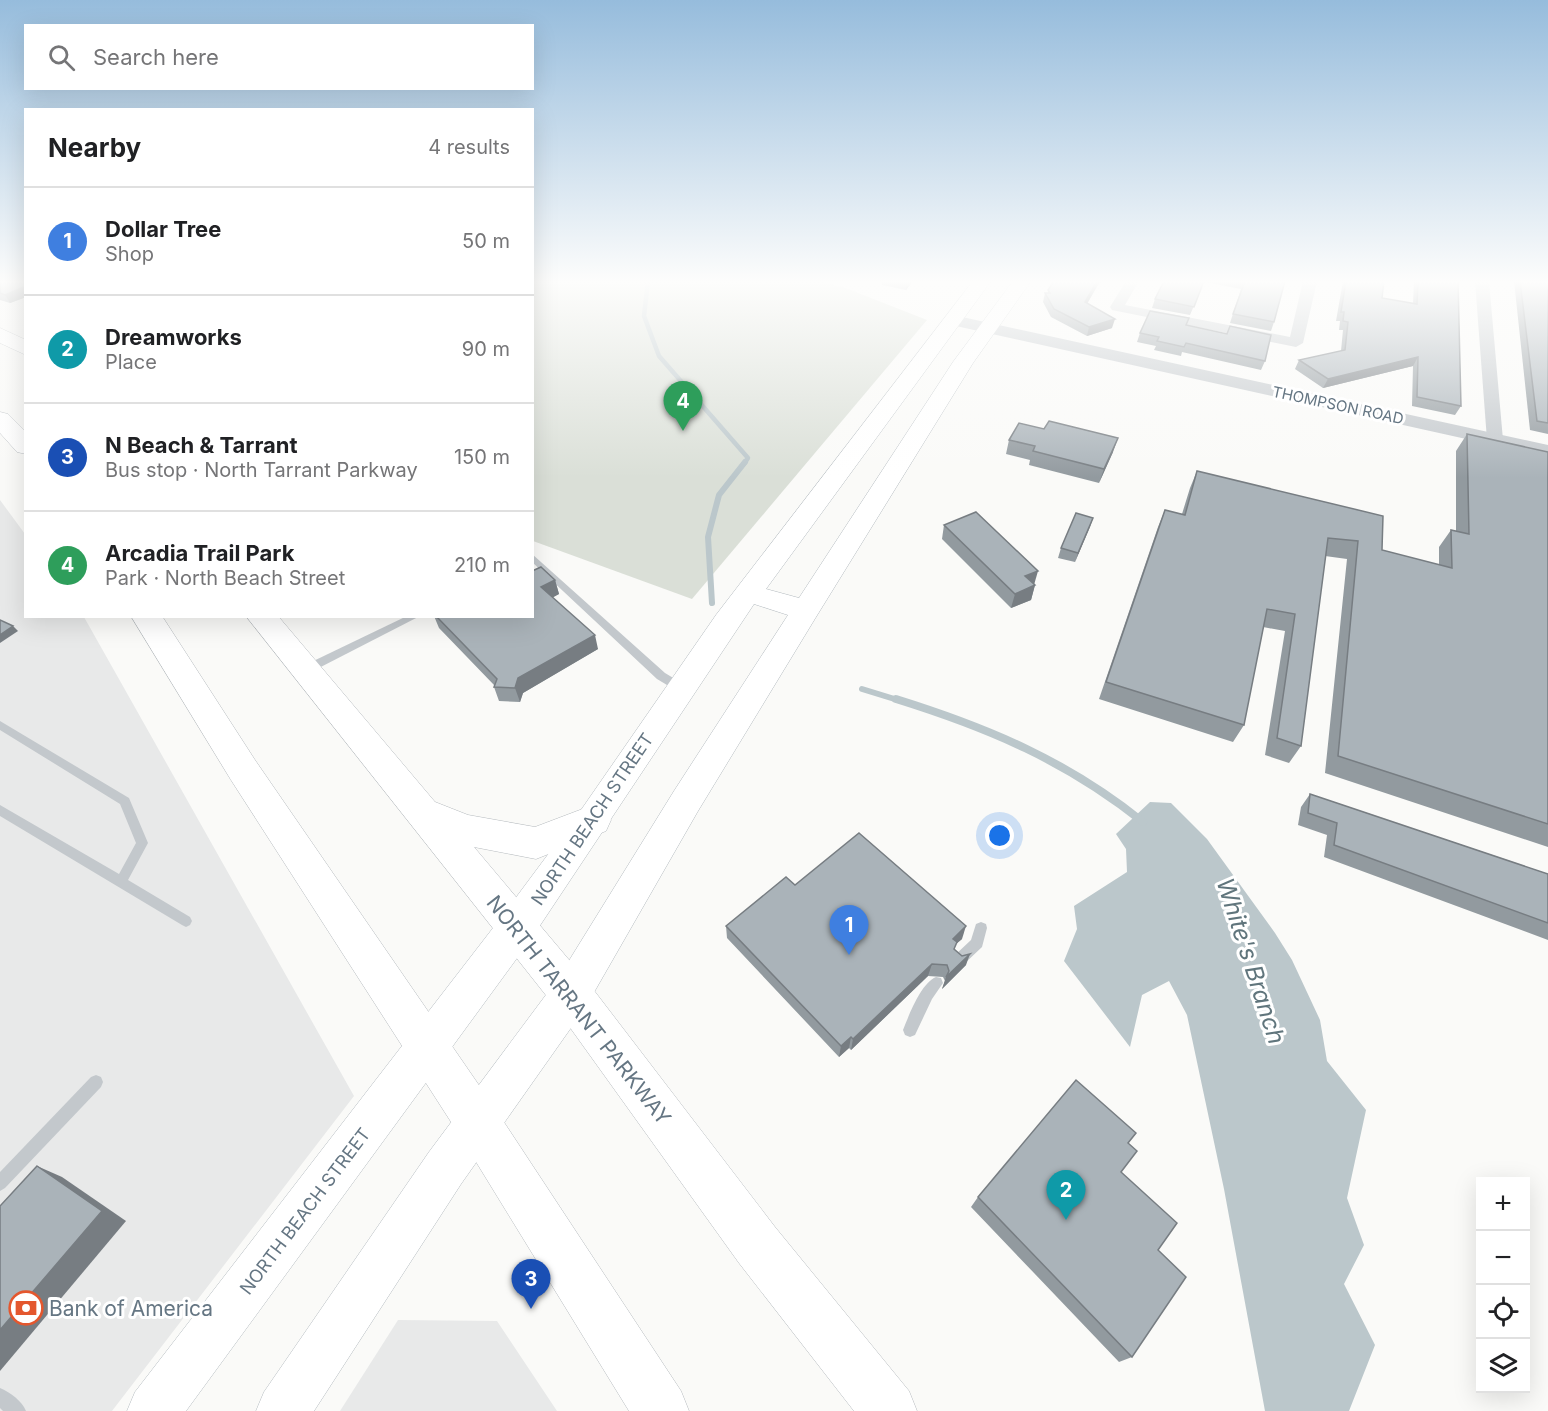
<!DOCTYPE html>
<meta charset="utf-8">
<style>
:root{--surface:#fff;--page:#f2f2f2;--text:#202124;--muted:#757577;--line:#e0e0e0;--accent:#0b8043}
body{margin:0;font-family:Inter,sans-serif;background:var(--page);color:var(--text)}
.controls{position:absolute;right:18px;bottom:18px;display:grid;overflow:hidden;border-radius:0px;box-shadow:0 6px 24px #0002}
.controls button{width:54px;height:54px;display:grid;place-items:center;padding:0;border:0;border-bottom:2px solid var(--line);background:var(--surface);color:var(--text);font:30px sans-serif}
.you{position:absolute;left:1000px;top:836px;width:21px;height:21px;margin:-15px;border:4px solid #fff;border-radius:50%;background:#1a73e8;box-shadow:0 0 0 9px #1a73e833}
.badge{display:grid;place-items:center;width:39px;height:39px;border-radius:50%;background:var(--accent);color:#fff;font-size:20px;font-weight:700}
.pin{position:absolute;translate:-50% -50px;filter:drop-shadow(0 2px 3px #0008)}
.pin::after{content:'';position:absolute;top:32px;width:21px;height:18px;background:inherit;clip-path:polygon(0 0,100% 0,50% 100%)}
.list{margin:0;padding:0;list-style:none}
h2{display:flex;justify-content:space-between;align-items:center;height:78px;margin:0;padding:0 24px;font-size:26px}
h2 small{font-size:20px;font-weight:400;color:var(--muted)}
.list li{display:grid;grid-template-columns:39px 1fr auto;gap:18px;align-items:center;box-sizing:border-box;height:108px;padding:0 24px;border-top:2px solid var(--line)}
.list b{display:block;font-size:22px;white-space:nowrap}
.list p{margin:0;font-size:20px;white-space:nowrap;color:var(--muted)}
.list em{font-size:20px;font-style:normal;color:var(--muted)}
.icon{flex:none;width:33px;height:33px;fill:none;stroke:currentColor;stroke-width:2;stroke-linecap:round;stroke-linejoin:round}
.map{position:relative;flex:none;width:1548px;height:1411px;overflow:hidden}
.search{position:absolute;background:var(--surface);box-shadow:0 6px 24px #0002;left:24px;top:24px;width:510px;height:66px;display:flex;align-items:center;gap:15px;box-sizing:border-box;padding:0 21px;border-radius:0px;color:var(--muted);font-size:22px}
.panel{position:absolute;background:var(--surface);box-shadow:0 6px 24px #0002;left:24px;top:108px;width:510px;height:510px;border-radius:0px}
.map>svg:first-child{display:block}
</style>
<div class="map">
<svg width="1548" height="1411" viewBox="0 0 1548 1411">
<rect width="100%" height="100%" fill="#fafaf8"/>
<g fill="#e8e9e9">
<polygon points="0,500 25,534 26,616 84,617 354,1096 112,1411 0,1411"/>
<polygon points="398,1320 497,1321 557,1411 340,1411"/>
</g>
<polygon fill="#dadfd7" points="532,281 815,281 843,287 927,320 692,599 533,541"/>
<polygon fill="#bbc7cb" points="1150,802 1171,803 1207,839 1275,933 1292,960 1320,1020 1327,1061 1366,1110 1347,1198 1364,1245 1344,1284 1375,1345 1349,1411 1265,1411 1224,1189 1187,1015 1169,981 1142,995 1130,1047 1064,961 1077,929 1074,906 1127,872 1126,849 1116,834"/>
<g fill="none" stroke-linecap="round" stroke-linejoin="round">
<polyline stroke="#bbc7cb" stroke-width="4.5" points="648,281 644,316 659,356 748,458 744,464"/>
<g stroke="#bbc7cb" stroke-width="6">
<polyline points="712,603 708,537 719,495 745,462"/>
<polyline points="862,689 901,701"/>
</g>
<path stroke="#bbc7cb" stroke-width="8" d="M 896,699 C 989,728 1067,761 1143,822"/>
<g stroke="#b3babf" stroke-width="1">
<polygon id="secondary" points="973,281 991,281 766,589 799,598 953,362 1013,281 1031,281 973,363 816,617 698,811 585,1008 461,1184 314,1411 256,1411 264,1392 429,1152 557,980 674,791 788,615 754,604 531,939 186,1411 127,1411 135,1392 503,915 581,810 716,615"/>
</g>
<g stroke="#b5babe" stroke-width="1">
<g id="primary">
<polygon points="0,328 26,340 26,355 0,343"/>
<polygon points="0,412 8,414 26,432 26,454 17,452 0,433"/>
<polygon points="131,616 162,616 255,760 494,1107 681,1391 689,1411 629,1411 462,1139 231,780"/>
<polygon points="246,616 278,616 435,802 468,815 535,827 593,805 606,809 611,820 606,831 536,859 474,847 586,980 775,1227 909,1391 917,1411 854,1411 739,1263 556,1008"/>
</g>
</g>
<g fill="#c3c8cc" fill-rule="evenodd">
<polygon points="532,554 665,673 685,685 686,688 685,691 677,691 657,679 532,562"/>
<polygon points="407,616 420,616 311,672 307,673 302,669 303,666"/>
<polygon points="0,721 129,798 148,843 128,880 190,917 192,921 190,925 186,927 182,925 0,816 0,805 119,874 136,843 120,804 0,730"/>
<polygon points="981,922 986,924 987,928 982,947 964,964 959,966 954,964 952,960 954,956 971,940 976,924"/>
<path d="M 936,977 L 941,978 L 943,983 L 932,999 L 915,1035 L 910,1037 L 905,1035 L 903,1030 C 909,1015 921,983 936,977 Z"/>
<polygon points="96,1075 101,1077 103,1082 101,1087 5,1188 0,1191 0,1172 91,1077"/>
<path d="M 0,1388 C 10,1392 22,1401 26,1411 L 3,1411 L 0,1408 Z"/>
</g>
<g fill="#c3c8cc" fill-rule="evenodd">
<polygon points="1126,281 1139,281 1125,305 1290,337 1303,281 1317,281 1303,343 1296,347 1112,310 1110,307"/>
<polygon points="1475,281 1489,281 1503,440 1495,445 1487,440"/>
</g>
<polygon fill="#c3c8cc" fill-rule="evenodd" points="953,315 1548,445 1548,457 947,324 945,320"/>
<use href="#secondary" fill="#fff" fill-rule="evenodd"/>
<use href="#primary" fill="#fff" fill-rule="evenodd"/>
</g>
<g fill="#929a9f">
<polygon points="0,281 26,281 26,297 10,303 0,300"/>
<polygon points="882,281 913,281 906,290 882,285"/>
<polygon points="1164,281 1285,281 1274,322 1271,331 1230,323 1241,289 1204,282 1190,315 1152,308 1155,299"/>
<polygon points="1343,281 1384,281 1382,298 1413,304 1414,281 1458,281 1461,406 1455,415 1412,406 1413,366 1323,388 1295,369 1299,360 1341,351 1343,330 1339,330 1340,321 1336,321"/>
<polygon points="1514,281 1548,281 1548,434 1530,430"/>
<polygon points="1099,283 1087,303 1112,328 1087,336 1051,317 1043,302 1045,293 1048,293 1048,290"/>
<polygon points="1186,325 1227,334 1230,326 1265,361 1261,370 1182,352 1181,356 1154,350 1156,346 1137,342 1140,333"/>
<polygon points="1467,434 1548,452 1548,847 1325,773 1347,559 1325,556 1301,746 1289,763 1265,755 1285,631 1263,627 1244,725 1233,742 1099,699 1158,527 1165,510 1182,514 1190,488 1197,471 1382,550 1439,565 1439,547 1451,530 1456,531 1456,451"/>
<polygon points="1009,440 1113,452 1099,483 1029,465 1030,460 1006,454"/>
<polygon points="1093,518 1075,562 1058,558 1061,548"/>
<polygon points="944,525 1034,584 1035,585 1031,600 1011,608 942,539"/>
<polygon points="555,580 559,594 552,597 598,649 523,693 520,702 499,701 494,687 494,685 439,628 434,616 532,616"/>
<polygon points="1310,794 1548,874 1548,940 1324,857 1327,835 1298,825 1301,807"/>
<polygon points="795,885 962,939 956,944 954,949 966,965 942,989 945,981 943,977 928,976 851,1050 849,1048 839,1057 727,938 726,926"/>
<polygon points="1128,1143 1121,1172 1158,1250 1132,1357 1119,1362 971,1207 978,1197"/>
</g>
<g fill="#777d82">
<polygon points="906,281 913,281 906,290"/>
<polygon points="1097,281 1102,281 1099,283 1083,311 1085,302"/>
<polygon points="26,286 26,297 10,303 5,295"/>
<polygon points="1115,319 1112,328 1087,336 1089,327"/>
<polygon points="1418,357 1413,366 1323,388 1328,379"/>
<polygon points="1118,438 1113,452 1099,483 1104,469"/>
<polygon points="1093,518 1090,527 1075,562 1078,553"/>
<polygon points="1038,571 1034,585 1025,576"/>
<polygon points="555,580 559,594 545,602 541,587"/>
<polygon points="1035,585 1031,600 1011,608 1015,594"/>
<polygon points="13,626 18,631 0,643 0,635"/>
<polygon points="595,635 598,649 523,693 520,702 515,688 518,678"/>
<polygon points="966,926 962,939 956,944 953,939"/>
<polygon points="970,954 966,965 942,989 946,977"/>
<polygon points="932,964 928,976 851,1050 853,1039"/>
<polygon points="851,1037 849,1048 839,1057 841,1046"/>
<polygon points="37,1166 62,1177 126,1221 0,1371 0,1330"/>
</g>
<g fill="#aab3b9" stroke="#777d82" stroke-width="1.5">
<polygon points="0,281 26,281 26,286 5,295 0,293"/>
<polygon points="1054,281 1097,281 1085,302 1115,319 1089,327 1054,309 1045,293 1050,293 1048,290"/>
<polygon points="1164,281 1204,281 1194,307 1155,299"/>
<polygon points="1245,281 1285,281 1274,322 1233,314"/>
<polygon points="1346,281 1384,281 1382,298 1417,304 1418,281 1458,281 1461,406 1417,397 1418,357 1328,379 1299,360 1345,350 1348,322 1343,321 1344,312 1341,312"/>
<polygon points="1520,281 1548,281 1548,423 1537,421"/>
<polygon points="1150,311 1189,318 1186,325 1227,334 1230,326 1271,335 1265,361 1186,343 1184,347 1157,341 1159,337 1140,333"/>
<polygon points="1049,421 1118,438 1104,469 1033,451 1035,446 1009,440 1019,423 1044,429"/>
<polygon points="1467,434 1548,452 1548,824 1338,756 1358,541 1328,538 1301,746 1277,738 1295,614 1267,609 1244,725 1106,682 1165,510 1185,515 1197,471 1383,516 1382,550 1452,568 1451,530 1469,534"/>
<polygon points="976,512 1038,571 1025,576 1035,585 1015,594 944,525"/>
<polygon points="1076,513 1093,518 1078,553 1061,548"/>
<polygon points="541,567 555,580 541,587 595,635 518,678 515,688 494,687 497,679 436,616 532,616 532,571"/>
<polygon points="0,620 13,626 0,635"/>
<polygon points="1310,794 1548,874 1548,923 1334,845 1337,823 1308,813"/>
<polygon points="859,833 966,926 953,939 957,942 954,949 962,956 970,954 946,977 949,971 947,965 932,964 853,1039 851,1037 841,1046 726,926 786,877 795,885"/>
<polygon points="1076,1080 1136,1133 1128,1143 1137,1151 1121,1172 1177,1223 1158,1250 1186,1277 1132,1357 978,1197"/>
<polygon points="37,1166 102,1211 0,1330 0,1206"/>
</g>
<linearGradient id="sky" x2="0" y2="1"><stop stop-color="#96bcdc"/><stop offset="0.59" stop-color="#fdfdfc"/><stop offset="1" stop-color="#fdfdfc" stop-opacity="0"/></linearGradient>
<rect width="1548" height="478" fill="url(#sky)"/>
<defs>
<g id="bank-ring" transform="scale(1.725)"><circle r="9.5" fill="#fff" stroke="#e4572e" stroke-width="1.5"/><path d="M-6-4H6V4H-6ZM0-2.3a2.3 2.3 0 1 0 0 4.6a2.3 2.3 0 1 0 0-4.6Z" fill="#e4572e"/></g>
</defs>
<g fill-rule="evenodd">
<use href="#bank-ring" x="26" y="1308"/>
</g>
<g text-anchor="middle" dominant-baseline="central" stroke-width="6" stroke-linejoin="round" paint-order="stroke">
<g font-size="15" fill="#657683" stroke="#fff">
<text transform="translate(1338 405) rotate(12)">THOMPSON ROAD</text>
</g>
<g font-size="18" fill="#657683" stroke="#fff">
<text transform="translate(592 819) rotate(-56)">NORTH BEACH STREET</text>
<text transform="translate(305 1211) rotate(-53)">NORTH BEACH STREET</text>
</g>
<g font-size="21" fill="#657683" stroke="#fff">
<text transform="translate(579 1010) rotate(52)">NORTH TARRANT PARKWAY</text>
</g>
<g font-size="21" fill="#657683" stroke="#fff" text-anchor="start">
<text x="49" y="1308">Bank of America</text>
</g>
<g font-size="24" font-style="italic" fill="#60757c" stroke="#fff">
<text transform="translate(1251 961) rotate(72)">White's Branch</text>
</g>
</g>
</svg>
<div class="controls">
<button>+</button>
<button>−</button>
<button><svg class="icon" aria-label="locate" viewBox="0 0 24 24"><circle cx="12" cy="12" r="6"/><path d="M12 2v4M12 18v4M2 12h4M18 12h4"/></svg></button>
<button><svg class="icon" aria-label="layers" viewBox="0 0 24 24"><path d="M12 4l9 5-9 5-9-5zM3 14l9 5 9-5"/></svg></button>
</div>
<div class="you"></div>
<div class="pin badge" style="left:849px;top:955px;background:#3f7fe0">1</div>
<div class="pin badge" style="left:1066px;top:1220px;background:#0f9aa8">2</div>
<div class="pin badge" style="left:531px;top:1309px;background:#1a4fb4">3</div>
<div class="pin badge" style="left:683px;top:431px;background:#2e9e5b">4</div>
<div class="search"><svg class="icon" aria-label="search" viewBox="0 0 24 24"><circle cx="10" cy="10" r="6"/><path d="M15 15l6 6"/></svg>Search here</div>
<section class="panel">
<h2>Nearby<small>4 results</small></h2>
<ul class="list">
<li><span class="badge" style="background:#3f7fe0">1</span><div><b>Dollar Tree</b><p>Shop</p></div><em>50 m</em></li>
<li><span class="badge" style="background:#0f9aa8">2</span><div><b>Dreamworks</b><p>Place</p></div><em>90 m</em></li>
<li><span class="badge" style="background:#1a4fb4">3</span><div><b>N Beach &amp; Tarrant</b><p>Bus stop · North Tarrant Parkway</p></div><em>150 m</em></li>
<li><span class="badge" style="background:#2e9e5b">4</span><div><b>Arcadia Trail Park</b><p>Park · North Beach Street</p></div><em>210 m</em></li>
</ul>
</section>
</div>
